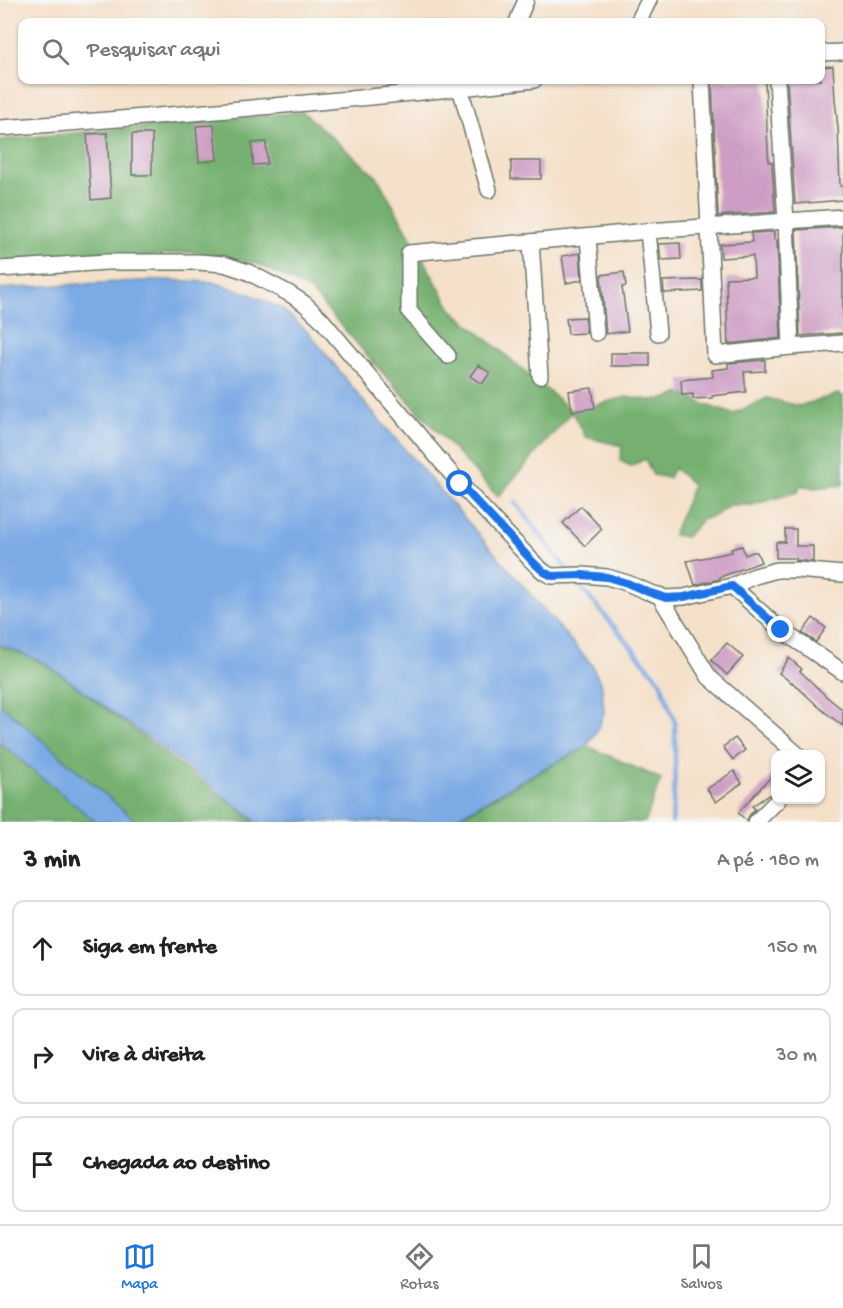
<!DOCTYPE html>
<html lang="pt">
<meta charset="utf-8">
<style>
:root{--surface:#fff;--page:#f6f6f6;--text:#222;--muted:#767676;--line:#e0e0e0;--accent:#1a73e8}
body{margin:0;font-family:"Gochi Hand",sans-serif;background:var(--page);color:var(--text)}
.controls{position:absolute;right:18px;bottom:18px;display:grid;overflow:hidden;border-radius:12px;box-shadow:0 2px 4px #0004}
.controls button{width:54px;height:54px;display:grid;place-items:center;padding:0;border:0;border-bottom:2px solid var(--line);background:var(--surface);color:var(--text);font:30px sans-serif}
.stop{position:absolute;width:18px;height:18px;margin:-14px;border:4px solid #1a73e8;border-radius:50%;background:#fff}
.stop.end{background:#1a73e8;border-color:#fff;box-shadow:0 2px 6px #0008}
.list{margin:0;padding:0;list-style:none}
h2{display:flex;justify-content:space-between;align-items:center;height:78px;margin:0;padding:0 24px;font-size:26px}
h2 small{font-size:20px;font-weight:400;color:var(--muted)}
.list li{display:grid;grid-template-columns:39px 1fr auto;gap:18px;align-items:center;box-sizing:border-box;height:96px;margin:0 12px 12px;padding:0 12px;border:2px solid var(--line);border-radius:12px}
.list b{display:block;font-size:22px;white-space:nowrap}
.list em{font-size:20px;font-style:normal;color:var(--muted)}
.icon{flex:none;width:33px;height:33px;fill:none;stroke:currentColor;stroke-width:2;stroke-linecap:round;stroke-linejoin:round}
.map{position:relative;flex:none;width:843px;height:822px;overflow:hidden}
.search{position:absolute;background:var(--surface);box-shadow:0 2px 4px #0004;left:18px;right:18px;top:18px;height:66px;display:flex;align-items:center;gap:15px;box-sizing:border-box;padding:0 21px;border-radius:12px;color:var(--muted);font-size:22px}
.sheet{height:402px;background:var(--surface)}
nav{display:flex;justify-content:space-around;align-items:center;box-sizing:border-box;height:84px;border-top:2px solid var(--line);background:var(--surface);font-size:16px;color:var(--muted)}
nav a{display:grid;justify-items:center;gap:3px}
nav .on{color:var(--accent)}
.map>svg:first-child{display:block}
</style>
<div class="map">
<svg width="843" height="822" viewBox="0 0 843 822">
<rect width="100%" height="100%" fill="#f6f6f2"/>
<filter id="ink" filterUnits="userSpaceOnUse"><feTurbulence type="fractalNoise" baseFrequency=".0167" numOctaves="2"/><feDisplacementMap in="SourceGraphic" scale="12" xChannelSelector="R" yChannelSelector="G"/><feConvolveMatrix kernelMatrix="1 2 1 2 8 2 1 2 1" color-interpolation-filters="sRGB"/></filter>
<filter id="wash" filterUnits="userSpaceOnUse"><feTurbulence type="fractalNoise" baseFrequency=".008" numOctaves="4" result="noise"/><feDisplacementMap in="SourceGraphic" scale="24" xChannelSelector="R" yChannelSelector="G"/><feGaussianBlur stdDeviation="1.35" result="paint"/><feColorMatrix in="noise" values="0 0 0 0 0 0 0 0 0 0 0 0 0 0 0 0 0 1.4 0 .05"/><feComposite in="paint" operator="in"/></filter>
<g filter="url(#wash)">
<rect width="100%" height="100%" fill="#f5e0c9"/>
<g fill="#74b070" stroke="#4a7652" stroke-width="1.5">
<polygon points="303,112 377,177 451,309 572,411 626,397 650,400 668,398 681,393 706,405 733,414 767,398 799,406 838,394 843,396 843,485 813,488 800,485 798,492 752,505 729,505 716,515 702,520 686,537 673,535 693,485 674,468 669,478 653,475 645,459 631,466 620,461 622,446 586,437 572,412 498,497 381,371 310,290 256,263 191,252 0,270 0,140"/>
<polygon points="0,645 45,663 255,822 137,822 0,704"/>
<polygon points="0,743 98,822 0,822"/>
<polygon points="587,746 661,779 645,822 450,822"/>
</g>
<g fill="#7baae5" stroke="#4d748c" stroke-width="1.5">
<polygon points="163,280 212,282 250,294 282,309 310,334 368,407 592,665 602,687 604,713 597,731 587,746 524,779 449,822 257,822 178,760 45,663 0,645 0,289 61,285"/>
<polygon points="0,704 1,705 137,822 96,822 0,743"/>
</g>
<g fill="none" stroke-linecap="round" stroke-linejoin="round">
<g stroke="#7baae5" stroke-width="4.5">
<polyline points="515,502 568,571"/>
<polyline points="573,578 660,681 675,722 675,771 672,822"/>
</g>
</g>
<g id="blocks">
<g fill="#ce9dc5">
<polygon points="833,66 835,100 838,128 840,186 843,186 843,200 795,204 787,80 820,80 820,67"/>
<polygon points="712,80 765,80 768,152 769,162 772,162 775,212 718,216"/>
<polygon points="214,125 217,160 199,162 196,126"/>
<polygon points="107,133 111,198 91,200 87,134"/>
<rect x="132" y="134" width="20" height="41"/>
<polygon points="266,142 267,164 253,165 252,143"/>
<rect x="511" y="161" width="30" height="18"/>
<polygon points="843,227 843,333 800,336 796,230"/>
<polygon points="774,232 774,240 777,240 781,338 728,344 726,278 754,277 753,256 721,258 720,244 752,242 751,233"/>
<polygon points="680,243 681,259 661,260 659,244"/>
<polygon points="580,253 582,280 566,283 562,256"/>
<polygon points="624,272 626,286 622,287 628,331 606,334 601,275"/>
<polygon points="697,280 702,280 702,291 664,293 663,281"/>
<polygon points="585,317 586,333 568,334 566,318"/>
<rect x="611" y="353" width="39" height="13"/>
<polygon points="765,360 765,371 744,372 746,392 712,396 712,398 693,399 693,394 682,395 681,380 713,377 712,370 728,368 728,363"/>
<polygon points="478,365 490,373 482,384 470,376"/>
<polygon points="592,388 595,408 572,411 569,391"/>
<polygon points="581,506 602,529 585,546 563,523"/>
<polygon points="785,529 796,529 796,546 813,546 813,562 796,560 796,558 776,558 776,542 785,542"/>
<polygon points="742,546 745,555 753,552 757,552 761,562 720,577 720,579 695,585 687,561 732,552 731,549"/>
<polygon points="813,618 826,628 816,642 802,633"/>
<polygon points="727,643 743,657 727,675 711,660"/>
<polygon points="789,658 802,669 800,671 827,697 843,710 843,726 821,709 792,682 792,683 779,673"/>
<polygon points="735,738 745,750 733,760 723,747"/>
<polygon points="734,771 742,783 716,802 707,789"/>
<polygon points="776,771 776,790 752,806 755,809 749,816 747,821 738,813"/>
</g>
</g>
</g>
<g filter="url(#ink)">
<use href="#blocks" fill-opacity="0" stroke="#6a7668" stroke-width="1.5"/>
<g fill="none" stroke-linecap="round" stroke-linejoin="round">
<g stroke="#6a7668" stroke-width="18">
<g id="street">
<polyline points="517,22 526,0"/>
<polyline points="638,22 649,0"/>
<polyline points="820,53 843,52"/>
<polyline points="702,80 715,355 791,347 843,343"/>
<polyline points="777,80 786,221 791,347"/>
<polyline points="460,88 489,190"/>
<path d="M 0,128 C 178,115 356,100 534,80"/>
<polyline points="648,231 658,333"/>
<polyline points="588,237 596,333"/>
<polyline points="531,242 540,376"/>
<polyline points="0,269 107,262 198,262 224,264 248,272 290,294 305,304 321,319 460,484 534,563 544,572 551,576 582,575 607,577 627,583 648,592 666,598 684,597 732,586 755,576 777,570 797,570 843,574"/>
<polyline points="448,356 409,311 409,253 648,231 843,217"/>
<polyline points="732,586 781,630 843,672"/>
<polyline points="659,595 709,677 797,754"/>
<polyline points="756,822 778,800"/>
</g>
</g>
<use href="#street" stroke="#fff" stroke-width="15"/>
</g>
</g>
<g fill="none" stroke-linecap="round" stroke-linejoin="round" filter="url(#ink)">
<polyline stroke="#1a73e8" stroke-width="8" points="460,484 534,563 544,572 552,576 582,575 607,577 627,583 648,592 666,598 684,597 732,586 781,630"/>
</g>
</svg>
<div class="controls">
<button><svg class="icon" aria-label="layers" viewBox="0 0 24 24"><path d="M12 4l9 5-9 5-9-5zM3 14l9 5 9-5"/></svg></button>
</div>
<div class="stop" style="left:460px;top:484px"></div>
<div class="stop end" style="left:781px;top:630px"></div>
<div class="search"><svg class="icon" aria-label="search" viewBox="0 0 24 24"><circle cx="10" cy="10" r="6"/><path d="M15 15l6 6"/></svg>Pesquisar aqui</div>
</div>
<section class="sheet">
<h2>3 min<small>A pé · 180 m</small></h2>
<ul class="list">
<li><svg class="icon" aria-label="ahead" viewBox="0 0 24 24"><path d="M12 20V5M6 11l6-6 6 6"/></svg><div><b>Siga em frente</b></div><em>150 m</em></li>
<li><svg class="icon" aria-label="right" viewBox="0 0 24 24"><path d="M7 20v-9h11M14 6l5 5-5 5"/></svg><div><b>Vire à direita</b></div><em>30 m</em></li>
<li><svg class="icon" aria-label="arrive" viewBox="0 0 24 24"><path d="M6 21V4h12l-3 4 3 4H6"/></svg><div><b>Chegada ao destino</b></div></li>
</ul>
</section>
<nav>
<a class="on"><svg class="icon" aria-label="map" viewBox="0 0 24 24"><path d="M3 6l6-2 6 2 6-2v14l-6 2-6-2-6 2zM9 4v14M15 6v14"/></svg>Mapa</a>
<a><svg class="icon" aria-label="directions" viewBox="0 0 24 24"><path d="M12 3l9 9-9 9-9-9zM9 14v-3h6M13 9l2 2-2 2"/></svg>Rotas</a>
<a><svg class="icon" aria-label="saved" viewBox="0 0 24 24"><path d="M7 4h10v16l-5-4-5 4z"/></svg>Salvos</a>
</nav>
